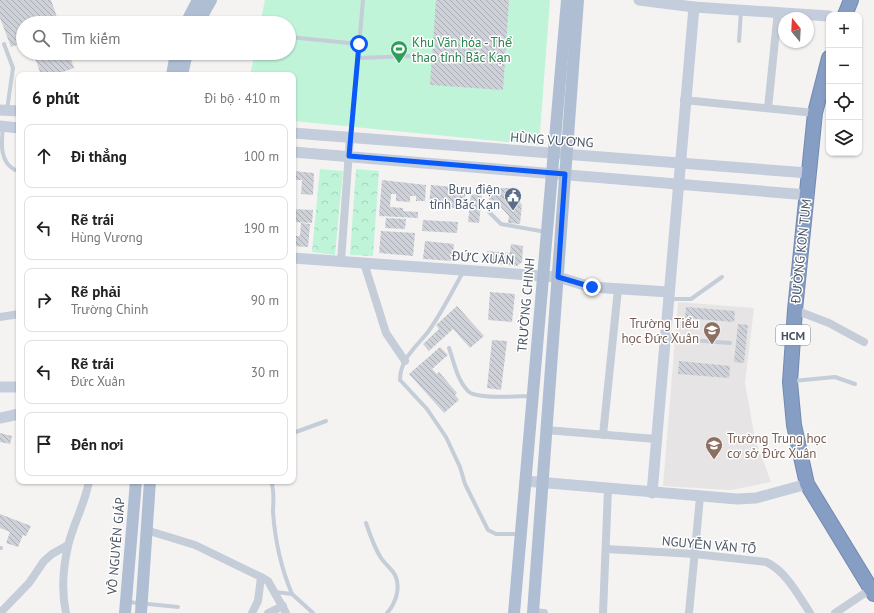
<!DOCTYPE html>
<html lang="vi">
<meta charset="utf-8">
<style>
:root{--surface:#fff;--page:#f2f2f2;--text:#222;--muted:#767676;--line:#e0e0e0}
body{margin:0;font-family:"PT Sans",sans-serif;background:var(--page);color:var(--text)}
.controls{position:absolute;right:12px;top:12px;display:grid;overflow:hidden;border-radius:8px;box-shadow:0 1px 3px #0004}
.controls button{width:36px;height:36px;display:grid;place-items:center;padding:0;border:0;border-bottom:1px solid var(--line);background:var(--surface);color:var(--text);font:20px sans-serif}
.compass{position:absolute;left:778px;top:12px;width:36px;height:36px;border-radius:50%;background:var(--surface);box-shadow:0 1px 3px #0004;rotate:342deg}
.stop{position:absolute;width:12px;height:12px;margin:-9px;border:3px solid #0b59f6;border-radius:50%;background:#fff}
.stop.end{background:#0b59f6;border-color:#fff;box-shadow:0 1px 4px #0008}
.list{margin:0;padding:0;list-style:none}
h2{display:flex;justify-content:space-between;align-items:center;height:52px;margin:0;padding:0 16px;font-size:17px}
h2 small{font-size:13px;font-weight:400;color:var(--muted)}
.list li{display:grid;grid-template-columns:26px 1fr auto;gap:12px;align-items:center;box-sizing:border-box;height:64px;margin:0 8px 8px;padding:0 8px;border:1px solid var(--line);border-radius:8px}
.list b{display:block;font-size:15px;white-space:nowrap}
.list p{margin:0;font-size:13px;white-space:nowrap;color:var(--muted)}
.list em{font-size:13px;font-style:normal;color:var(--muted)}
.icon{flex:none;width:22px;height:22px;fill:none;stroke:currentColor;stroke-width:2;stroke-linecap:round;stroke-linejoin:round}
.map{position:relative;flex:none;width:874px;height:613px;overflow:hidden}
.search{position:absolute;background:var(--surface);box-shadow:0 1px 3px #0004;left:16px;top:16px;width:280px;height:44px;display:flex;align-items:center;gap:10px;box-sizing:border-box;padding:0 14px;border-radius:22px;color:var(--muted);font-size:15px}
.panel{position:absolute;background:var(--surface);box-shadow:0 1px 3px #0004;left:16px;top:72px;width:280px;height:412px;border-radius:8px}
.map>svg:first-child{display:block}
</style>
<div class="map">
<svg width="874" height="613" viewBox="0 0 874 613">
<defs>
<pattern id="park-crowns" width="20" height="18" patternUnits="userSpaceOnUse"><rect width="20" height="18" fill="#bff4d9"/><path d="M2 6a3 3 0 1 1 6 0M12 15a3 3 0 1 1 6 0" fill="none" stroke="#a6d3bd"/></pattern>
<pattern id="building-back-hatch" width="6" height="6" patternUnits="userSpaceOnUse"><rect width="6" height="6" fill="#ced1d8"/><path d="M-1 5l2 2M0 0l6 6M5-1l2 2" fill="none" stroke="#a9acb3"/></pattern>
</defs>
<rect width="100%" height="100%" fill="#f5f3f2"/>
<polygon fill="#e6e4e4" points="678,302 754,308 745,383 755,439 771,482 731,490 663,486"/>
<polygon fill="#bff4d9" points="265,0 550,0 539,145 293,121 293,75 250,75 255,53 289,53 289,23 260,23"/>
<g fill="url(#park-crowns)">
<polygon points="320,169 343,171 335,255 312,252"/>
<polygon points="356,169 379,171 373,256 350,255"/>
</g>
<g fill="url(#building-back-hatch)">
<polygon points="0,0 51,0 59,23 23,23 23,43 11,47 0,18"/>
<polygon points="436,0 509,0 503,90 430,85"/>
<polygon points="50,53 69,53 74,68 54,75 41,75 35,58"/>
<polygon points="293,171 314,173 313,195 301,194 302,180 293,180"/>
<polygon points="382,180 426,185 425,201 416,201 416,196 410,196 410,202 396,201 396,194 391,194 390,207 403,208 403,211 418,212 418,218 379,216"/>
<polygon points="431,185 466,188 464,209 429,205"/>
<polygon points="489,188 509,188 522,205 520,224 508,223 509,216 495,201 489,200"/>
<polygon points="471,194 482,195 479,223 468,222"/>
<polygon points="293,209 313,210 312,223 293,222"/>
<polygon points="386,218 406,219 405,229 385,228"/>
<polygon points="423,220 458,222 457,233 422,231"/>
<polygon points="301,223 310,224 308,247 293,246 293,236 300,236"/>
<polygon points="381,231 415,233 413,256 379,253"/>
<polygon points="425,241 454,244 453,261 423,259"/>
<polygon points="511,244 523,246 522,262 517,266 486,263 487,251 510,253"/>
<polygon points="490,292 515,294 512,322 488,320"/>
<polygon points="457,306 484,336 470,348 453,329 429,351 423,344 439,329 436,325"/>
<polygon points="686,307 735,311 734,322 685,318"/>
<polygon points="738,324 748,325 744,363 734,362"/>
<polygon points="492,340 507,341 501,390 487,388"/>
<polygon points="440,347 448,355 432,369 437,374 439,372 457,393 455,395 459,400 444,413 409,374"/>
<polygon points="679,361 730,366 729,378 678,374"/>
<polygon points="0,433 12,436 10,444 0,442"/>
<polygon points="0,514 31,526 26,536 23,535 18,547 6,543 10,532 0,528"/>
</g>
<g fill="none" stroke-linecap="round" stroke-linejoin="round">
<g stroke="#7289b1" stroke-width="16">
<g id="highway">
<polyline points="845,15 851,0"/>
<polyline points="829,58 815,113 795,310 790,382 794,425 807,484 874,594"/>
</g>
</g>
<g stroke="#c5cdd8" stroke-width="4">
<polyline points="289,37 359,44"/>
<polyline points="739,41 741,11"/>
<polyline points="4,44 13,68 7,110"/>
<polyline points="358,58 412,56"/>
<path d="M 3,126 C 1,145 0,162 15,170"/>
<polyline points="351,137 363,0"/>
<polyline points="489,212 501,224 546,232"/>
<path d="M 463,272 C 452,292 441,314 428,332 C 416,347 400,359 400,380 L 427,409 L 446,437 L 460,467 L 465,484 L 488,530 L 496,534 L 520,534"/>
<polyline points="671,299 691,299 722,277"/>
<polyline points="665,338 730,343"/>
<path d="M 449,348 C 454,362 457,380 468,391 C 476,400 519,396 532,396"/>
<polyline points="793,381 835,377 855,384"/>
<polyline points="293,433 326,421"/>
<path d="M 271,481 C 275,492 273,501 273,512 C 275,540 281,568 292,594"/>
<path d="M 366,523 C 370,535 374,547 381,558 C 385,564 392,569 395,575 C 401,587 396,603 387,613"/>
<polyline points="0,548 1,548"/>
<polyline points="275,592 292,594 313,613"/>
<polyline points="128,602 178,607"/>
</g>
<g stroke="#c5cdd8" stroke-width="8">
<polyline points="684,100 815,113"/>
<polyline points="768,108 778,11"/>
<polyline points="341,261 350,138"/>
<polyline points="364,263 386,333 405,361"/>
<polyline points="795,310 829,323 864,342"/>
<polyline points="0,317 19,314"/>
<polyline points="546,430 656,439"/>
<polyline points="603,435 618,289"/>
<polyline points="146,530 195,545 261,577 268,581 286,613"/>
<path d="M 606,549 L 695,554 L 766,562 C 785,570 799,596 810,613"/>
<polyline points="533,612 544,613"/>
<polyline points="0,613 29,583 44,561 52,554 68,545"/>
<path d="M 66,613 C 61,590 63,568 68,546 C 73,524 85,504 89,481"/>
<polyline points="252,613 258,601 261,577"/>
<polyline points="268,613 283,606"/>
<polyline points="603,613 608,489"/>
<polyline points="689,613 700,497"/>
<polyline points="835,613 871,589"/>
</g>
<g stroke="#c4cddc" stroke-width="11">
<polyline points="639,0 694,7 829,16"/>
<polyline points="0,110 19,111"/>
<polyline points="0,126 19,128"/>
<polyline points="293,133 808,173"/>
<polyline points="293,152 808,195"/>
<polyline points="293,258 558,277 591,287 669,292"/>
<polyline points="0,387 19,387"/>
<polyline points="0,418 19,414"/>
<polyline points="525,481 737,499 756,498 807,484"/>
<polyline points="652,493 694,7"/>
</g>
<g stroke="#b0bed3" stroke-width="12">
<polyline points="186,23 198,0"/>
<polyline points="198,23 211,0"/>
<polyline points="172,75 176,53"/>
<polyline points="182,75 187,53"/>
<polyline points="125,613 136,481"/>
<polyline points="141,613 150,481"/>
<polyline points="514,613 567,0"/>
<polyline points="533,613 578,0"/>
</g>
<use href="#highway" stroke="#879ec4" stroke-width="14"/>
</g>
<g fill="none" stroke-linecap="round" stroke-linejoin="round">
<polyline stroke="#0b59f6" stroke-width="5" points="359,44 349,156 565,174 558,277 592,287"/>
</g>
<defs>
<g id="stadium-pin" transform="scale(0.9)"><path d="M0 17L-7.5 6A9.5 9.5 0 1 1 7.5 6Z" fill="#2e9e5b" stroke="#fff"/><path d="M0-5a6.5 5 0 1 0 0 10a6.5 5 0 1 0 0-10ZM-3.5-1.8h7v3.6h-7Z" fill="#fff"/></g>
<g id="civic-pin" transform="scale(0.9)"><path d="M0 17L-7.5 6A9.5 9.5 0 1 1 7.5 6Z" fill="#5c6f8a" stroke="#fff"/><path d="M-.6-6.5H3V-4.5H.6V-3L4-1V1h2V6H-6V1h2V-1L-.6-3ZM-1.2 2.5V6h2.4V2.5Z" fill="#fff"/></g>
<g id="school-pin" transform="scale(0.9)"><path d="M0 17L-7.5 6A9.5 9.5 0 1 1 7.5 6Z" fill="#8d6e63" stroke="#fff"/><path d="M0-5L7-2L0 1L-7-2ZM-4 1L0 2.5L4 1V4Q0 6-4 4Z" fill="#fff"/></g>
</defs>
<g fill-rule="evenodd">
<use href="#stadium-pin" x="399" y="49"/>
<use href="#civic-pin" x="513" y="196"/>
<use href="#school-pin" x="712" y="330"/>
<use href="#school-pin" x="714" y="445"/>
</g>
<g text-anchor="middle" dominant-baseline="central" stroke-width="3" stroke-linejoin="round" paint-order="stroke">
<rect fill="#fff" stroke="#7f8791" stroke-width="1" x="776" y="325" width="34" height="20" rx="3"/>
<g font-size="12" font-weight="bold" fill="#485362">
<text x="793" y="335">HCM</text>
</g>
<g font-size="13" fill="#27864d" stroke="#fff" text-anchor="start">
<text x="412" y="42">Khu Văn hóa - Thể<tspan x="412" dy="15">thao tỉnh Bắc Kạn</tspan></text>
</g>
<g font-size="13" fill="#485362" stroke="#fff">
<text transform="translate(552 140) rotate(4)">HÙNG VƯƠNG</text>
<text transform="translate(801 251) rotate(-84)">ĐƯỜNG KON TUM</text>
<text transform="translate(483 258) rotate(4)">ĐỨC XUÂN</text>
<text transform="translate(526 305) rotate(-85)">TRƯỜNG CHINH</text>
<text transform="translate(709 545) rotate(5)">NGUYỄN VĂN TỐ</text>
<text transform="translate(116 546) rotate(-85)">VÕ NGUYÊN GIÁP</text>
</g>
<g font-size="13" fill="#4e5e75" stroke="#fff" text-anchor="end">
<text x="500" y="189">Bưu điện<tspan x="500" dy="15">tỉnh Bắc Kạn</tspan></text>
</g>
<g font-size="13" fill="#785e54" stroke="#fff" text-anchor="end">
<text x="699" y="323">Trường Tiểu<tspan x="699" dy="15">học Đức Xuân</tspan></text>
<text x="727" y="438" text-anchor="start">Trường Trung học<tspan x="727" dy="15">cơ sở Đức Xuân</tspan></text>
</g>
</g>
</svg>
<div class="controls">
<button>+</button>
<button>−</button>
<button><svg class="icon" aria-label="locate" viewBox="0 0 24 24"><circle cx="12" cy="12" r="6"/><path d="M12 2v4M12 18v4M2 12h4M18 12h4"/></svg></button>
<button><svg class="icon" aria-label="layers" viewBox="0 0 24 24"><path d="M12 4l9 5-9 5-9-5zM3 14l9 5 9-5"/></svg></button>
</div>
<svg class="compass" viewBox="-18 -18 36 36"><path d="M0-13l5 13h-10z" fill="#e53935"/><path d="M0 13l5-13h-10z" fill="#767676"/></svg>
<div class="stop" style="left:359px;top:44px"></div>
<div class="stop end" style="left:592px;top:287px"></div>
<div class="search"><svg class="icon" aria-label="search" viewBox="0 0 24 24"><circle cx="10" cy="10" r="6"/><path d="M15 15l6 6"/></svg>Tìm kiếm</div>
<section class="panel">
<h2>6 phút<small>Đi bộ · 410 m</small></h2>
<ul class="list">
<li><svg class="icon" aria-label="ahead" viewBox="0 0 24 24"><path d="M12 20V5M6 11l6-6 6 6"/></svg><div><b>Đi thẳng</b></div><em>100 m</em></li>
<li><svg class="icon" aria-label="left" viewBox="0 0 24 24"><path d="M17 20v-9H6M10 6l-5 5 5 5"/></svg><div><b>Rẽ trái</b><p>Hùng Vương</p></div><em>190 m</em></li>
<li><svg class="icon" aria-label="right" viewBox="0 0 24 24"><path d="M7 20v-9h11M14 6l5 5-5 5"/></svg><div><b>Rẽ phải</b><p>Trường Chinh</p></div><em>90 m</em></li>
<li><svg class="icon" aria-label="left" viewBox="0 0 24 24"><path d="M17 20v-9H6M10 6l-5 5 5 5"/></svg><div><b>Rẽ trái</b><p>Đức Xuân</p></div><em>30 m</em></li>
<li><svg class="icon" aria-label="arrive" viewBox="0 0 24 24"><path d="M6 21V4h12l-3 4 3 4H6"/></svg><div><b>Đến nơi</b></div></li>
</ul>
</section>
</div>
